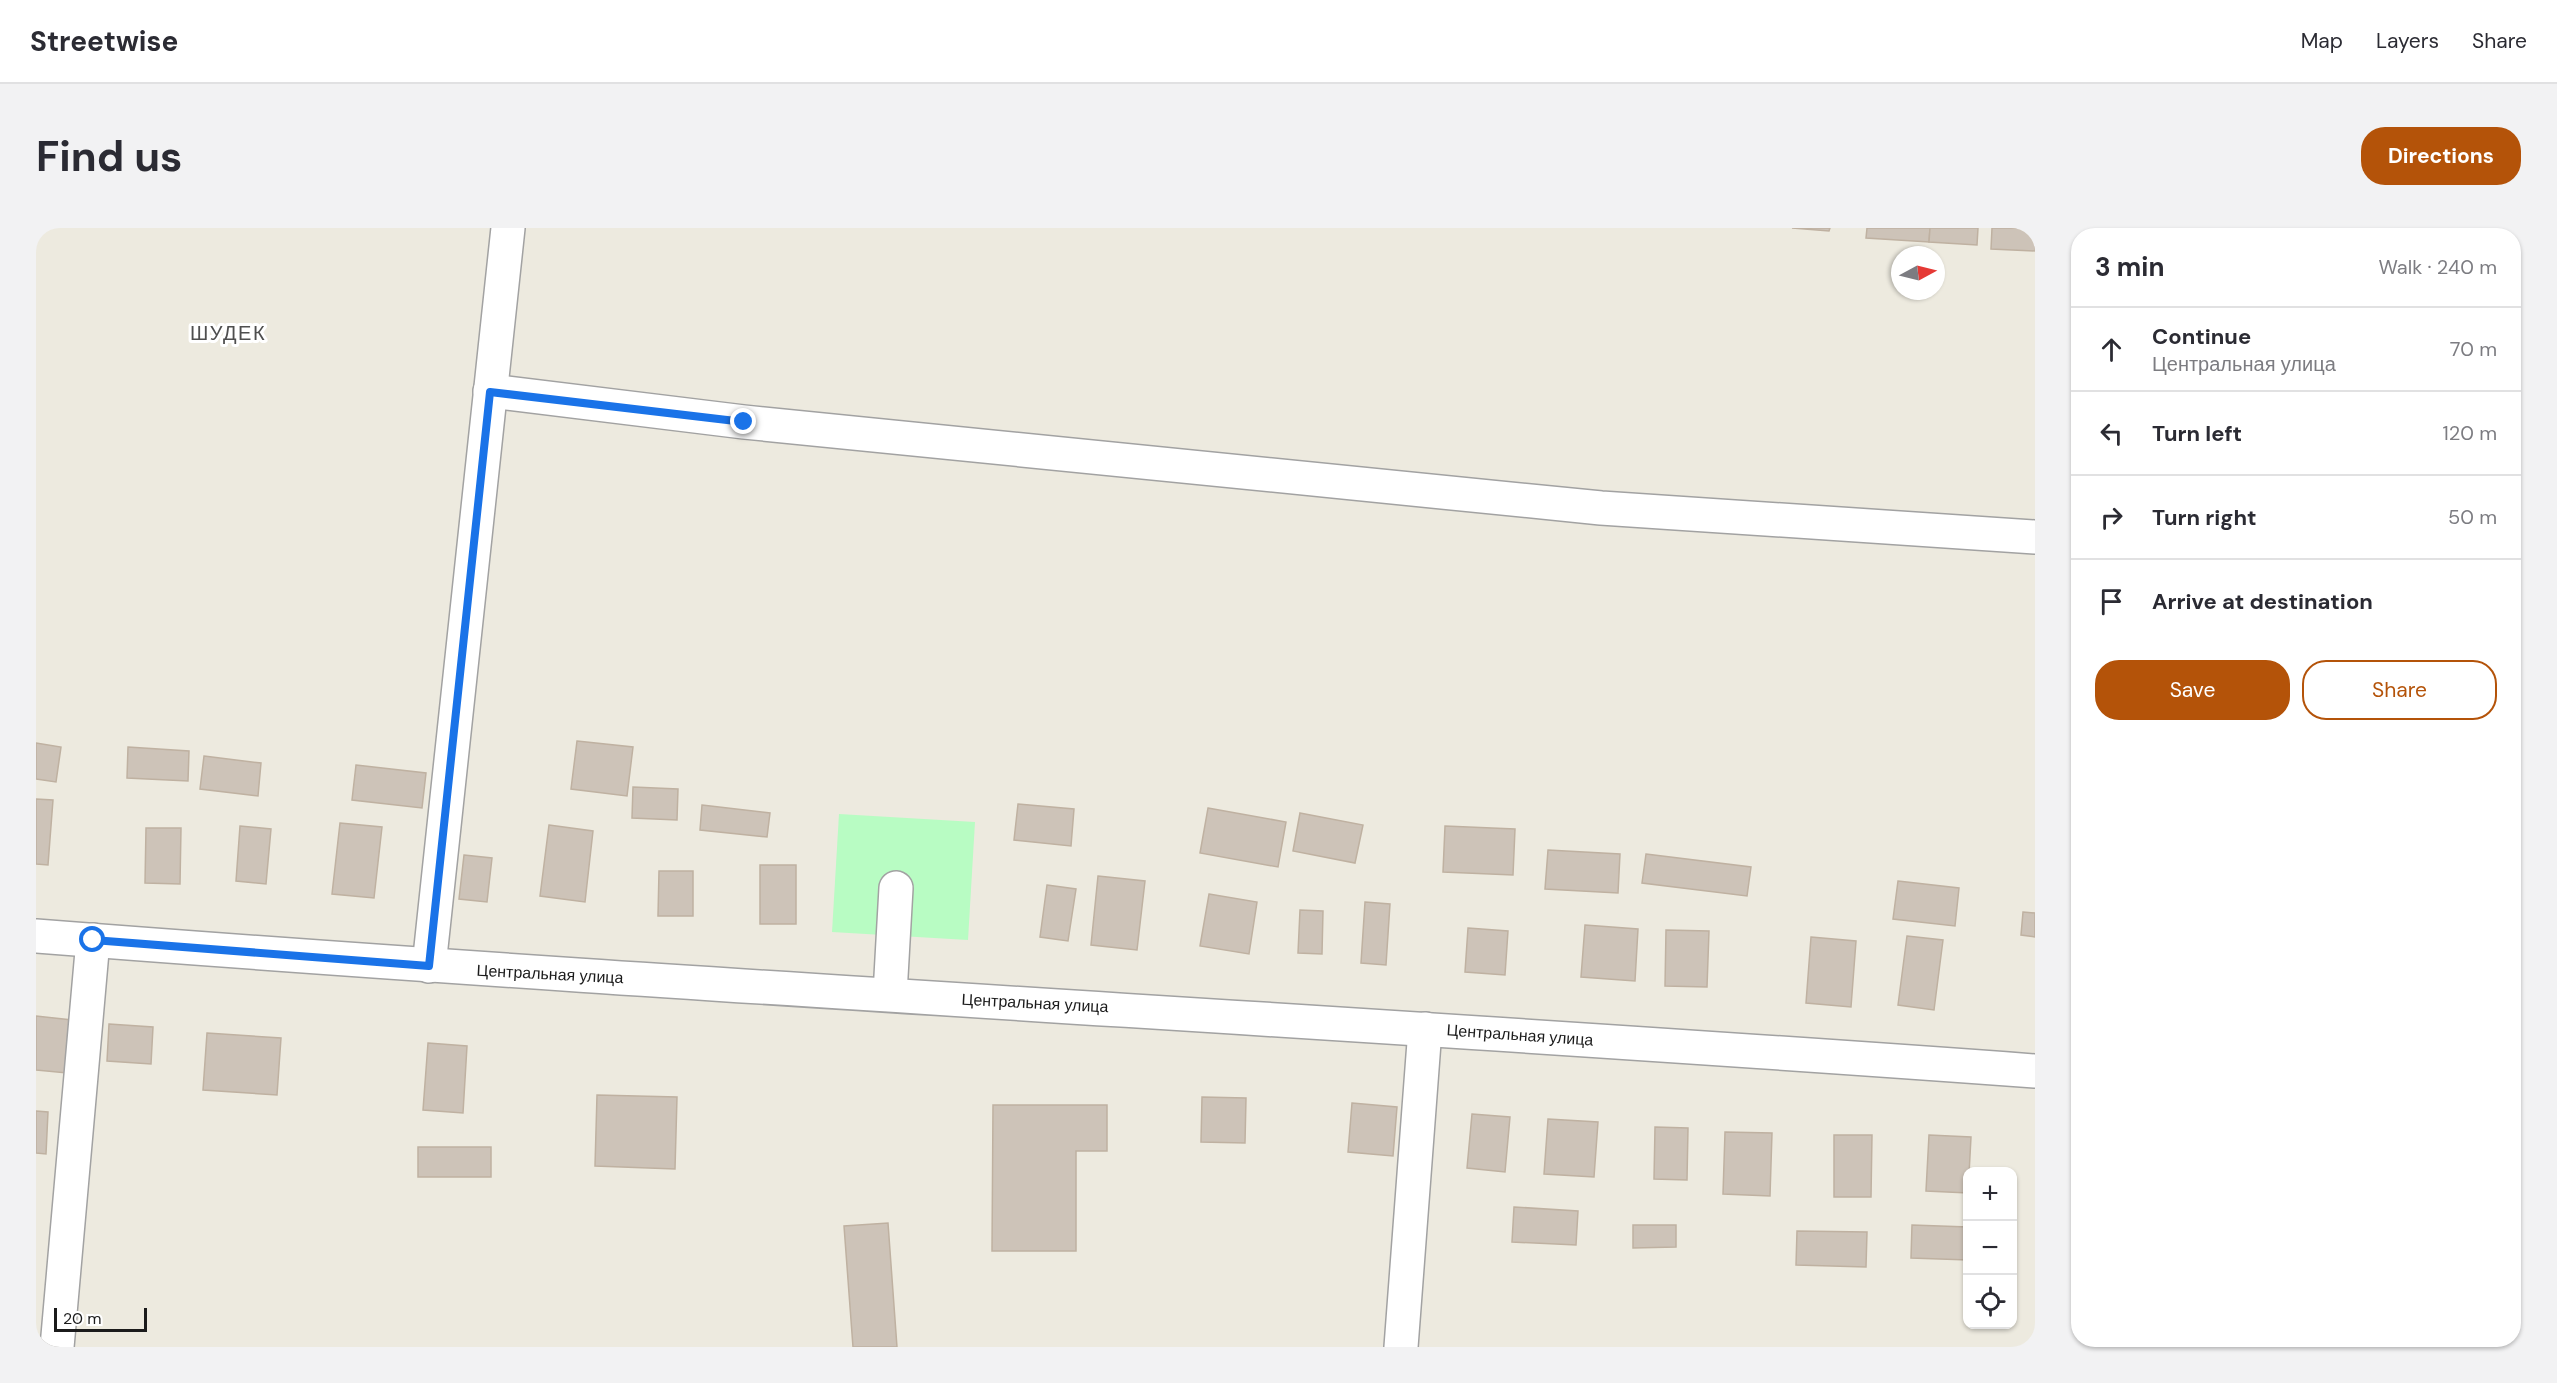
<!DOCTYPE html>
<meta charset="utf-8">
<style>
:root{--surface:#fff;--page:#f2f2f3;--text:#2b2b33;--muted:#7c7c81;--line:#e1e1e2;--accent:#b45309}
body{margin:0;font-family:"DM Sans",sans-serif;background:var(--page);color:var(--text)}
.controls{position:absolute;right:18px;bottom:18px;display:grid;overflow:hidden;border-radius:12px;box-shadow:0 2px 4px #0004}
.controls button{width:54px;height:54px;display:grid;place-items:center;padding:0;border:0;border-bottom:2px solid var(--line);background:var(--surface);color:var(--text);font:30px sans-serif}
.compass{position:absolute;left:1855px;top:18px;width:54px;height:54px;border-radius:50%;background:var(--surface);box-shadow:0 2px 4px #0004;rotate:83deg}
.scale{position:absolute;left:18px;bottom:15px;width:93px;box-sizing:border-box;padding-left:6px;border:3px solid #1b1b1b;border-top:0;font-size:16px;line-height:21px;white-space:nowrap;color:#1b1b1b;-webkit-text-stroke:4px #fff;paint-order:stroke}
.stop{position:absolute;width:18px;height:18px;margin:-14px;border:4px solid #1a73e8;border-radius:50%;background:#fff}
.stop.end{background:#1a73e8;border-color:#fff;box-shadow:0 2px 6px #0008}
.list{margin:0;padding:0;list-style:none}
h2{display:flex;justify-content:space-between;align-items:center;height:78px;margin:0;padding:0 24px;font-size:26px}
h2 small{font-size:20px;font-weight:400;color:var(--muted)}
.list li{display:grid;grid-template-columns:39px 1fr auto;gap:18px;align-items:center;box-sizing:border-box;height:84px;padding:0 24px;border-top:2px solid var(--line)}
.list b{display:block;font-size:22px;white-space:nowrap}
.list p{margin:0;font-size:20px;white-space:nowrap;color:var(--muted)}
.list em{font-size:20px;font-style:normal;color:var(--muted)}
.actions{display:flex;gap:12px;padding:18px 24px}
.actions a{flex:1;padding:14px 0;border:2px solid var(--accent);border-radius:24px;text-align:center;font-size:21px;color:var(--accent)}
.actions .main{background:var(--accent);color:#fff}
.icon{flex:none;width:33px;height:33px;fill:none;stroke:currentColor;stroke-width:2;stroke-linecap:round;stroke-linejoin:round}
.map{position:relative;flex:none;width:1999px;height:1119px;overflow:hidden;border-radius:24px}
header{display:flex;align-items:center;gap:36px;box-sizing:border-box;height:84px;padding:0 30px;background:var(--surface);border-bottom:2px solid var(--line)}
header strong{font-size:28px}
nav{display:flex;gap:33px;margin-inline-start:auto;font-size:21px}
.intro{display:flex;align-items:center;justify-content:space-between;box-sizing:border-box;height:144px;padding:0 36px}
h1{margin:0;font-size:42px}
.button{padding:15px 27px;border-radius:24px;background:var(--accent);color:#fff;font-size:21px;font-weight:700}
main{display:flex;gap:36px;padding:0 36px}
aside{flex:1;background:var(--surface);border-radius:24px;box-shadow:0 2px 4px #0004}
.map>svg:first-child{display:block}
</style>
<header>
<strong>Streetwise</strong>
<nav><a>Map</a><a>Layers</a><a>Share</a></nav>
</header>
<div class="intro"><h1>Find us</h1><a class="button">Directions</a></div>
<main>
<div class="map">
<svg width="1999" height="1119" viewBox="0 0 1999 1119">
<rect width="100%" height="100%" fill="#edeadf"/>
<polygon fill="#b8fcc3" points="803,586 939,594 932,712 796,704"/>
<g fill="#cdc3b8" stroke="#bfb1a1" stroke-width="1.5">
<polygon points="1756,0 1794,0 1793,3"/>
<polygon points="1831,0 1894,0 1893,14 1830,10"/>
<polygon points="1894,0 1942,0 1941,17 1893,14"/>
<polygon points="1956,0 1999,0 1999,23 1955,21"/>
<polygon points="541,513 597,519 591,568 535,561"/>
<polygon points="0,515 25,519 20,554 0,551"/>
<polygon points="92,519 153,523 152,553 91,550"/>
<polygon points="168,528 225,535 222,568 164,561"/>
<polygon points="320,537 390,545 386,580 316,572"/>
<polygon points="597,559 642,561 641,592 596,590"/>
<polygon points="0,571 17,572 12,637 0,636"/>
<polygon points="982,576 1038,581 1035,618 978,612"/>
<polygon points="666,577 734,585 731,609 664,602"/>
<polygon points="1172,580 1250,594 1242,639 1164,625"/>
<polygon points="1264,585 1327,597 1319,635 1257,623"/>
<polygon points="304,595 346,599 338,670 296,666"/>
<polygon points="513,597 557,603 549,674 504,668"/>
<polygon points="204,598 235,601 230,656 200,653"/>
<polygon points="1409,598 1479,601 1477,647 1407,644"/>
<polygon points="110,600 145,600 144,656 109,655"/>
<polygon points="1512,622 1584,626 1582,665 1509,661"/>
<polygon points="1610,626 1715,639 1711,668 1606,655"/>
<polygon points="428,627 456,630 451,674 423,671"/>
<rect x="724" y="637" width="36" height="59"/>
<polygon points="623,643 657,643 657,688 622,688"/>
<polygon points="1062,648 1109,653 1101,722 1055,717"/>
<polygon points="1862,653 1923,660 1919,698 1857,691"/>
<polygon points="1011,657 1040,661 1032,713 1004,709"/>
<polygon points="1173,666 1221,674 1213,726 1164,718"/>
<polygon points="1329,674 1354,676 1350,737 1325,735"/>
<polygon points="1264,682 1287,683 1286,726 1262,725"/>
<polygon points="1987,684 1999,685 1999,709 1985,707"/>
<polygon points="1549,697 1602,701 1599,753 1545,749"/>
<polygon points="1432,700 1472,703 1469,747 1429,744"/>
<polygon points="1630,702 1673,703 1671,759 1629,758"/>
<polygon points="1871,708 1907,712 1898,782 1862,777"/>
<polygon points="1775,709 1820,713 1815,779 1770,775"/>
<polygon points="0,788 36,792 31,845 0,842"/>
<polygon points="73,796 117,799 115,836 71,833"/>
<polygon points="171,805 245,810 241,867 167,862"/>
<polygon points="392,815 431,818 427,885 387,882"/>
<polygon points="561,867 641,869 639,941 559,938"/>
<polygon points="1166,869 1210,870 1209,915 1165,914"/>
<polygon points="1316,875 1361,879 1357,928 1312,924"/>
<polygon points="957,877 1071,877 1071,923 1040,923 1040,1023 956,1023"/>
<polygon points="0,883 12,884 10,926 0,925"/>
<polygon points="1436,886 1474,889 1469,944 1431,940"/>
<polygon points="1512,891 1562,894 1558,949 1508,946"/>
<polygon points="1619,899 1652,900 1651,952 1618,951"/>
<polygon points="1689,904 1736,905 1734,968 1687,966"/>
<polygon points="1798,907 1836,907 1835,969 1798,969"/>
<polygon points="1893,907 1935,909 1932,965 1890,963"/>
<rect x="382" y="919" width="73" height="30"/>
<polygon points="1478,979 1542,983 1540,1017 1476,1014"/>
<polygon points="852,995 861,1119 817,1119 808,998"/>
<polygon points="1597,997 1640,997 1640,1019 1597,1020"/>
<polygon points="1876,997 1932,999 1932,1032 1875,1030"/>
<polygon points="1761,1003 1831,1004 1830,1039 1760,1037"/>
</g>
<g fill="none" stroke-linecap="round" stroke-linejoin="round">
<g stroke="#a2a2a2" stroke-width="36">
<g id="minor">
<polyline points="454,163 708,194 1565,280 1999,309"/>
<path d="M 0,708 C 666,760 1333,794 1999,843"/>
<polyline points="393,738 472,0"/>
<polyline points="854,766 860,660"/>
<polyline points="21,1119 57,712"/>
<polyline points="1365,1119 1389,801"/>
</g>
</g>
<use href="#minor" stroke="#fff" stroke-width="33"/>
</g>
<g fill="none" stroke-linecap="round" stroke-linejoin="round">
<polyline stroke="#1a73e8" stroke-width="8" points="57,712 393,738 454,164 708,194"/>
</g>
<g text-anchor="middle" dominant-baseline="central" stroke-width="6" stroke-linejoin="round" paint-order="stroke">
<g font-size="16" fill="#1b1b1b" stroke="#fff">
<text transform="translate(514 746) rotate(3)">Центральная улица</text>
<text transform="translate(999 775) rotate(3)">Центральная улица</text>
<text transform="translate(1484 807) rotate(4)">Центральная улица</text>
</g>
<g font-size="20" letter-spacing="1.5" fill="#4e4e4e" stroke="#fff">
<text x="192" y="105">ШУДЕК</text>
</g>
</g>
</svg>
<div class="controls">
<button>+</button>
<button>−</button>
<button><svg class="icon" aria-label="locate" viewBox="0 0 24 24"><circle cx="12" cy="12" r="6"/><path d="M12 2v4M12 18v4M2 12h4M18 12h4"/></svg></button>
</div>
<svg class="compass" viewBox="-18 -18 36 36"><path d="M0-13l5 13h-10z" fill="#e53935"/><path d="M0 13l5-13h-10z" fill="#7c7c81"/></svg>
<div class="scale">20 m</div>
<div class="stop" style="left:57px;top:712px"></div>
<div class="stop end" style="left:708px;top:194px"></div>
</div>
<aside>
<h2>3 min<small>Walk · 240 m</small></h2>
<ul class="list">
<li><svg class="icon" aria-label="ahead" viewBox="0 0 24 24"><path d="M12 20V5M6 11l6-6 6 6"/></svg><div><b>Continue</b><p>Центральная улица</p></div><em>70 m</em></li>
<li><svg class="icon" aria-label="left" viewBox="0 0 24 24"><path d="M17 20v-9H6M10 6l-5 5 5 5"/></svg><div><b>Turn left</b></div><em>120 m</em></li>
<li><svg class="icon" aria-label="right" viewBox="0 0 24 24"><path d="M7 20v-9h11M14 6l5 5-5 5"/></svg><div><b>Turn right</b></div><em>50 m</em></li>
<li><svg class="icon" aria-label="arrive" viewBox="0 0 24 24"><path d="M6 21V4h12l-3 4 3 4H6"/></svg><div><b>Arrive at destination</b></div></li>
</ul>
<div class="actions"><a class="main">Save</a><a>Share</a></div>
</aside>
</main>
